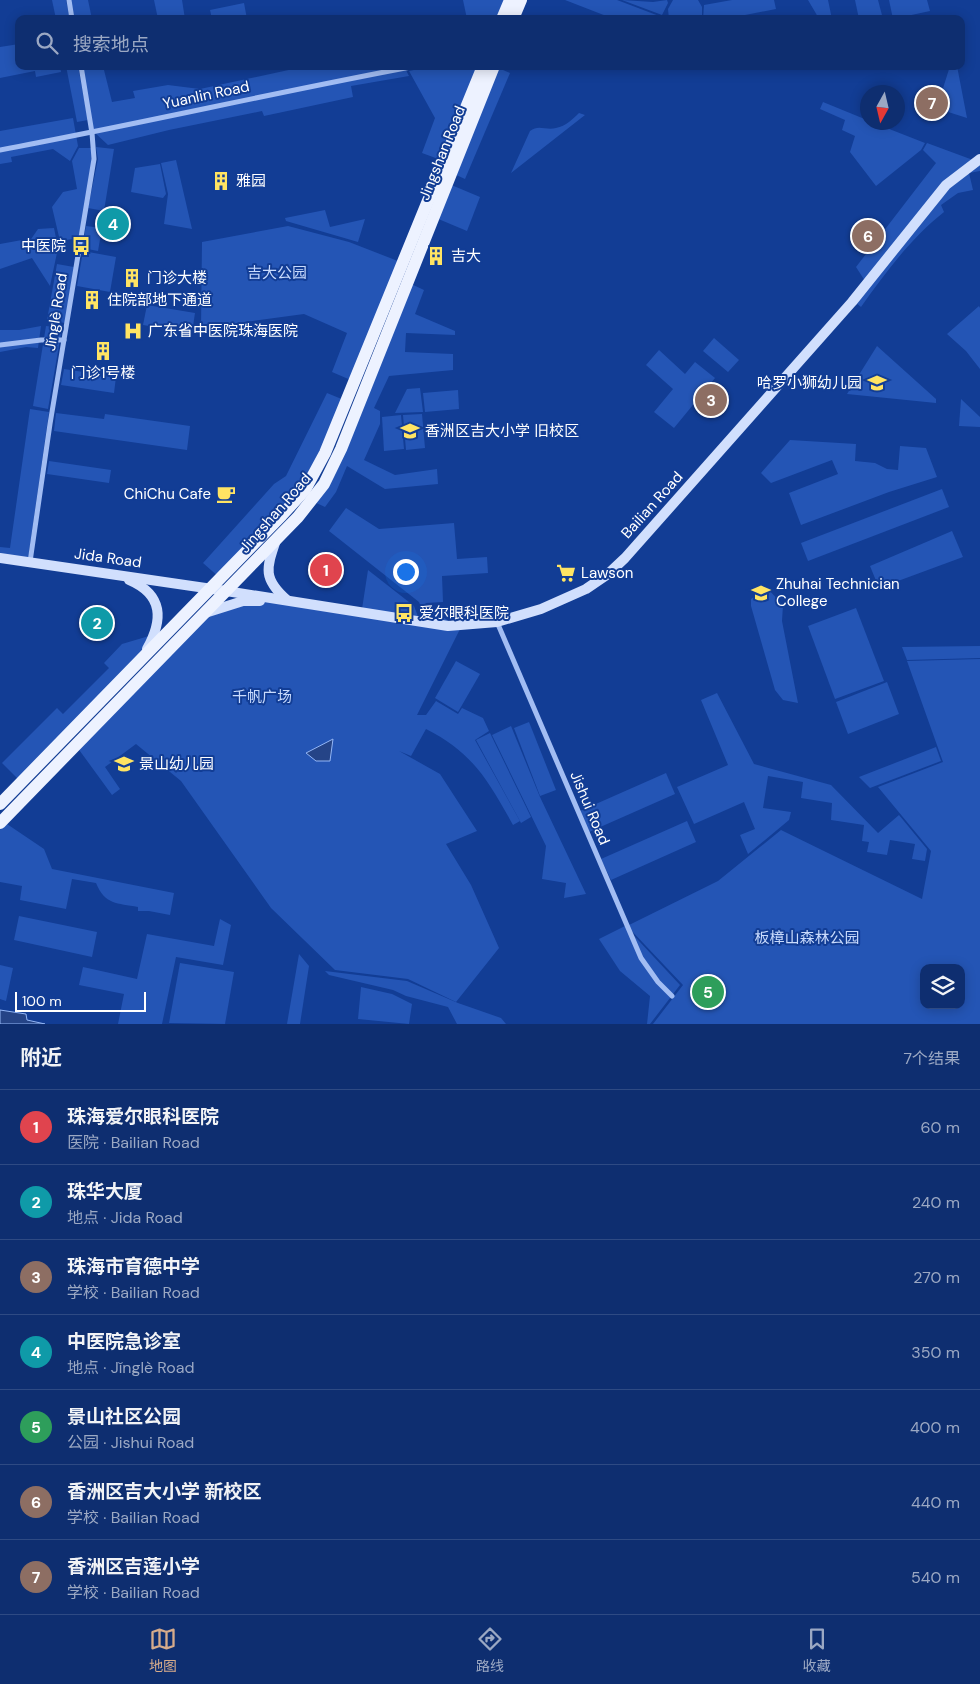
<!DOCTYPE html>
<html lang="zh">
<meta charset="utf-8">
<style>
:root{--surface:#0e2e70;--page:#1c3a78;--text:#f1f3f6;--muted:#9ba8c3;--line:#2e4a83;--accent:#d6ab8b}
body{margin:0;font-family:"DM Sans","Noto Sans SC",sans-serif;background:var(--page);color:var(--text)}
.controls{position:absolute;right:15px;bottom:15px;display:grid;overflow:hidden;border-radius:10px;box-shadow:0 2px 12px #0003}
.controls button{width:45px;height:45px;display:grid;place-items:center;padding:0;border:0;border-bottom:1px solid var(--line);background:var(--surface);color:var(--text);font:25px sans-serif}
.compass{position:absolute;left:860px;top:85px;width:45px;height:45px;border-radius:50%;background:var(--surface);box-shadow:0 2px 12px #0003;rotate:188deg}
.scale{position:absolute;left:15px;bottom:12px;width:131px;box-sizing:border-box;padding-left:5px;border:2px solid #fff;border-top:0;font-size:14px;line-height:18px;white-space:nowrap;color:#fff;-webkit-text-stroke:4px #123d95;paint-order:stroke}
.you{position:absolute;left:405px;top:571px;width:18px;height:18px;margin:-12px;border:4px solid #fff;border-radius:50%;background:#1a73e8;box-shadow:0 0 0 8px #1a73e833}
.badge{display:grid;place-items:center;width:32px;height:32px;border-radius:50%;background:var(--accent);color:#fff;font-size:16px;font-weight:700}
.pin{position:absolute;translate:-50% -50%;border:2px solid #fff;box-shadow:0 1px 5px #0006}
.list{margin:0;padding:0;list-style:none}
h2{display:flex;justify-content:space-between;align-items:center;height:65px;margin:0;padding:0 20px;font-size:21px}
h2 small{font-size:16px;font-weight:400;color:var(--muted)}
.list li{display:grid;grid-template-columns:32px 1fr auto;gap:15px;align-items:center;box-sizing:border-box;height:75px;padding:0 20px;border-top:1px solid var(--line)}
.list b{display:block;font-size:19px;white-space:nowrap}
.list p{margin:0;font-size:16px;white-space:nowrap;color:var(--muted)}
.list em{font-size:16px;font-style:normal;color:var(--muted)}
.icon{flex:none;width:28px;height:28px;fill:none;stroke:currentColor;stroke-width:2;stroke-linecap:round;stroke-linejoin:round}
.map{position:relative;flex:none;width:980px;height:1024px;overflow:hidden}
.search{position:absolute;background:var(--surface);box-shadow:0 2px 12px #0003;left:15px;right:15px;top:15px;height:55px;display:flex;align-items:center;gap:12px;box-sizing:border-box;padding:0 18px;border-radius:10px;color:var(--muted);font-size:19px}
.sheet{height:590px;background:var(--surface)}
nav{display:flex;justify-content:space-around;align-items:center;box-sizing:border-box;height:70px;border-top:1px solid var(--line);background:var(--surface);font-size:14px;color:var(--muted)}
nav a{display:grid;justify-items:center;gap:2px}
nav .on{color:var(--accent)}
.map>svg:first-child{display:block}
</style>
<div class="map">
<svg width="980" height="1024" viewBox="0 0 980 1024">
<rect width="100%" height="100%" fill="#123d95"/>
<g fill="#2455b5" fill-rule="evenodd">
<polygon points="52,0 66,0 70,19 56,19"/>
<polygon points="69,0 88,0 92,19 72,19"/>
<polygon points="154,0 182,0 185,19 158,19"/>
<polygon points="463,0 506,0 498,19 467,19"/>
<polygon points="565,0 617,0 667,19 614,19"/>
<polygon points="622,0 653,2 667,0 668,3 662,15"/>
<polygon points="673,0 698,0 702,7 702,19 669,19 668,9"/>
<polygon points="732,0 774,0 776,9 725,19 703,19 704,5"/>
<polygon points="808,0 828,0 832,19 816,19 818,17"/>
<polygon points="855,0 878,0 883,19 859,19"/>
<polygon points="889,0 927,0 930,11 893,19"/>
<polygon points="244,3 247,19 212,19 210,10"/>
<polygon points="19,44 19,66 60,66 61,72 36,77 35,71 0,78 0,47"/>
<polygon points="66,66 78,66 88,120 77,122"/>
<polygon points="81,66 103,66 112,102 135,98 133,91 168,85 200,89 307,66 420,66 406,70 409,76 351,86 353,97 264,116 262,111 169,130 108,145 93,131"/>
<polygon points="433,66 478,66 441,160 422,153 435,118 409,71"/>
<polygon points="950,66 957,66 967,118 945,111 947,104 939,101"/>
<polygon points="496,67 510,73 465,179 454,174"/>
<polygon points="823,102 867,120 868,122 874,123 925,143 921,150 876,186 850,152 855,136 842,130 845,120 820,109"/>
<path d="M 579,113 L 585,115 L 511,173 L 530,131 C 539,124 546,131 556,128 C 566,126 573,119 579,113 Z"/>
<polygon points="73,118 78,146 70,161 53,149 11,157 12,162 0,164 0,131"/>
<polygon points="927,143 973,160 865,281 856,267 936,163 923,150"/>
<polygon points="96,147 114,149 104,211 88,208 98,159"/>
<polygon points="79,148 91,148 92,162 79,238 60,241 52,207 63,192 77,189 72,161"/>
<polygon points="176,160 192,229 164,224 168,194 161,163"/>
<path d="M 980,160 L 980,171 L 969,173 L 973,190 L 958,193 L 941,205 L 944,212 C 911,238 885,273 861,307 L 854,301 L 948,185 Z"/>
<polygon points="160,164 166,194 163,198 131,192 135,168"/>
<polygon points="449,184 480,197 467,231 436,218"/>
<polygon points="325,210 330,227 365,219 358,242 286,221 285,218"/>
<polygon points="86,226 102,228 98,251 82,248"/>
<polygon points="288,226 349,242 403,263 353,381 332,372 347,333 304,314 201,328 202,242"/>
<polygon points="54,228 58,248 50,286 32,258 0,269 0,244 22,240 23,246 27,245 38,229"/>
<polygon points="83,251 116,257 110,292 77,286"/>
<polygon points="57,264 74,267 65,323 47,320"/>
<polygon points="409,283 424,290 415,314 455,331 455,335 406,333 405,352 453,354 453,370 389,376 374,408 380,411 380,424 364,460 395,475 437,469 438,484 385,489 347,466 336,492 325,507 312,501"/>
<polygon points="147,305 195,313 192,333 143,325"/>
<polygon points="979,306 980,308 980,369 966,351 947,334"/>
<polygon points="41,326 38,348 26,347 0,352 0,330 19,330"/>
<polygon points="46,326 62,328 48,409 33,406"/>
<polygon points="714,338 739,360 728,372 703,351"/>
<polygon points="877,346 936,399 936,403 847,394"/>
<polygon points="659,350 685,374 695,362 715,378 674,428 654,412 673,389 646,365"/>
<polygon points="64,369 116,377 114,393 61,385"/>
<polygon points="420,388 423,412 395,413 407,389"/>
<polygon points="458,390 459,409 425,412 423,393"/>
<polygon points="327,393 344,400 303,490 220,578 203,563 274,484 286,476"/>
<polygon points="961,399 980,417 980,427 959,426"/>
<polygon points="30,409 49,412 28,559 0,555 0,547 10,548"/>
<polygon points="56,413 104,419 105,414 190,426 187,450 54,431"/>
<polygon points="422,414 425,448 406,450 403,415"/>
<polygon points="401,415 404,449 384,451 382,417"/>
<polygon points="790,440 856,444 855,461 875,463 887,469 898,470 900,446 926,448 937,477 889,492 801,525 789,493 838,474 832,460 771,483 761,473"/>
<polygon points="49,461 111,470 109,483 47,474"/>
<polygon points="942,489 949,507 808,561 801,543"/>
<polygon points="346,508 379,529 454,523 457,559 487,557 488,573 442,576 443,602 425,603 451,623 426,620 419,602 329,531"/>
<polygon points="952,531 963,557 879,588 870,566"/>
<polygon points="368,570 414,606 419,619 362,609"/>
<polygon points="767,588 783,605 782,621 798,703 783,700 775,690 751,606 751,599"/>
<path d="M 288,601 L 462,625 L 417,715 L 426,715 L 436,701 L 458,714 L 462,708 L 483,718 L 489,731 L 475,740 L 520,821 L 513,825 C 488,780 473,753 426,729 L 411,756 L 399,751 L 440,774 L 477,831 L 446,844 L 471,885 L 499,948 L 456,1002 L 408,979 L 335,970 L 271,908 L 181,781 L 136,744 L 105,767 L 120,789 L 112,795 L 77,747 L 203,616 L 244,602 Z"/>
<polygon points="856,608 884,681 835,699 808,626"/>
<polygon points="149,636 139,658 20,781 2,763 57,708 63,714 109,668 104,663 122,644"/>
<polygon points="980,646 980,658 907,660 902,647"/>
<path d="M 980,659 L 980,1024 L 653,1024 L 683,985 L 627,926 L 718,881 L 781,830 L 922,899 L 931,851 L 878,787 L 943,762 L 907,661 ZM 924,968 L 961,968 L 961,1005 L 924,1005 Z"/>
<polygon points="456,661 480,674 458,712 435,698"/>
<polygon points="887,682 899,714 848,734 836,702"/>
<polygon points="717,693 754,764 831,785 878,833 899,815 927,849 925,861 912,859 915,844 890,840 887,855 867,852 869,842 862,841 864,825 831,820 832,803 801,798 803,782 768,776 763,808 791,812 789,820 748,854 740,835 755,829 744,802 694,824 677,787 728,765 701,700"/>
<polygon points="529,722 556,790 540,796 514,728"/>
<polygon points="511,726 540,797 586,894 564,898 566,883 542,879 546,846 492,735"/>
<polygon points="490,733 531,817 521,823 476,740"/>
<polygon points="936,747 941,761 870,788 859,777"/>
<polygon points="666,773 675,794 589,832 580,811"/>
<polygon points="687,821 696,842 611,880 601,859"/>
<path d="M 4,822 L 44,849 L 52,869 L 174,893 L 170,915 L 149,911 L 138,911 L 138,907 C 117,903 105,905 96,883 L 72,879 L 66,909 L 20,900 L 22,886 L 0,882 L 0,825 Z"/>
<polygon points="19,916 97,932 92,957 14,940"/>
<polygon points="220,919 231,925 223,965 176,957 162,1024 118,1024 124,994 79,985 83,967 137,979 147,934 214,946"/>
<polygon points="625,926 680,985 650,1024 647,1024 650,996 620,971 599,939"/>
<polygon points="299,954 309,966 300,1024 287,1024"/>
<polygon points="180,963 234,972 225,1024 169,1023"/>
<polygon points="0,965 13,968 6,1001 0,999"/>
<polygon points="325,971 407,981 458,1003 501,1018 506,1024 457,1024 448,1007 406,996 393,990 329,975"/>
<polygon points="361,987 392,994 412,1004 409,1024 358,1019"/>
</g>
<g fill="#254487" stroke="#93b6f6">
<polygon points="333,739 330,761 316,761 306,753"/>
<polygon points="0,1010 26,1014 27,1020 45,1024 0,1024"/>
</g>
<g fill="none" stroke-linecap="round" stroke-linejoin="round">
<g stroke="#a2bdf3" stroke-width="5">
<polyline points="69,0 72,19"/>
<path d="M 0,150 C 139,124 277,92 416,66"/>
<polyline points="0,345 41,340 64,340"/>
<polyline points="30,562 50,424 94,159 92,133 81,66"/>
<polyline points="497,622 641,958 658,982 672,996"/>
</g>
<g stroke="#d1dffd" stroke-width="10">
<path d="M 276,540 C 266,569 263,579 287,600"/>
<polyline points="0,558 226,591 448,626 497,622 541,609 586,589 608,574 625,558 852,302 946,185 980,159"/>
<path d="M 129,580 C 164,595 163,620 147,649"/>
<polyline points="205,613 243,601 260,601"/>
</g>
<g stroke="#edf2ff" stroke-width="12">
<polyline points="502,19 510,0"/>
<polyline points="513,19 521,0"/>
<polyline points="0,804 282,515 305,490 325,453 483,66"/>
<polyline points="0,823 298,517 324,484 341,449 494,66"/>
</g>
</g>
<defs>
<g id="building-bare" transform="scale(1.5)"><path d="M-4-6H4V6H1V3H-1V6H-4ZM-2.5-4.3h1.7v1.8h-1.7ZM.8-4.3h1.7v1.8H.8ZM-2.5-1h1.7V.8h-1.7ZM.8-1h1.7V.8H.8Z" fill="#ffe463" stroke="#123d95" stroke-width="2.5" paint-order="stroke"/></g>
<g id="bus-bare" transform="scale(1.5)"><path d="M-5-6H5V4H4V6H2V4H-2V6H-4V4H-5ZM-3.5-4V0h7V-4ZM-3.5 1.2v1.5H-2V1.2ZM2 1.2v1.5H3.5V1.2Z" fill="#ffe463" stroke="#123d95" stroke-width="2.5" paint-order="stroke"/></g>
<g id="hospital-bare" transform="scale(1.5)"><path d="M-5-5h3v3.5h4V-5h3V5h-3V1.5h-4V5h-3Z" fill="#ffe463" stroke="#123d95" stroke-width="2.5" paint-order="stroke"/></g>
<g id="school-bare" transform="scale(1.5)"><path d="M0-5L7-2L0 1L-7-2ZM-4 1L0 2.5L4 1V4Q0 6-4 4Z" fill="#ffe463" stroke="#123d95" stroke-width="2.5" paint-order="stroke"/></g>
<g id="cafe-bare" transform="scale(1.5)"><path d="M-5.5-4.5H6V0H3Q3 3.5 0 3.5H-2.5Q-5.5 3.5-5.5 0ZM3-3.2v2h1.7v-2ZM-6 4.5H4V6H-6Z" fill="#ffe463" stroke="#123d95" stroke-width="2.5" paint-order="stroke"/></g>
<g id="supermarket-bare" transform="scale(1.5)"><path d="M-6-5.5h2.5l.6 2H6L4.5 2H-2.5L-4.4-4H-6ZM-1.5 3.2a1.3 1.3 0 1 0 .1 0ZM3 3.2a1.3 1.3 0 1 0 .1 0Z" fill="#ffe463" stroke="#123d95" stroke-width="2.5" paint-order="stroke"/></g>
<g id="university-bare" transform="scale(1.5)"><path d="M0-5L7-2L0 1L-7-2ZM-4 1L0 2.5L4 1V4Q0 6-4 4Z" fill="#ffe463" stroke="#123d95" stroke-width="2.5" paint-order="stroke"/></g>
</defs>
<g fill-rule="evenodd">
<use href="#building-bare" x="221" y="181"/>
<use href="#bus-bare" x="81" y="246"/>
<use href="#building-bare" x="436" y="256"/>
<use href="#building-bare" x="132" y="278"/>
<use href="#building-bare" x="92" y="300"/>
<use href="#hospital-bare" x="133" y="331"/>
<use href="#building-bare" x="103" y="351"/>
<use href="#school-bare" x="877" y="383"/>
<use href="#school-bare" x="410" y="431"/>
<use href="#cafe-bare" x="226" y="494"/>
<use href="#supermarket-bare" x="566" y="573"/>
<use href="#university-bare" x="761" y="593"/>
<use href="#bus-bare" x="404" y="613"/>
<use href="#school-bare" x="124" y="764"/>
</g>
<g text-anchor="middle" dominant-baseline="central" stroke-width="4" stroke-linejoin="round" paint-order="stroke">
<g font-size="15" fill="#fff" stroke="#123d95">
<text transform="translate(206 95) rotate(-12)">Yuanlin Road</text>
<text transform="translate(442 153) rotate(-68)">Jingshan Road</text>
<text transform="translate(56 312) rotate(-81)">Jǐnglè Road</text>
<text transform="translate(652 505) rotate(-48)">Bailian Road</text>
<text transform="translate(275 513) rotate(-49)">Jingshan Road</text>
<text transform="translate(108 558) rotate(8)">Jida Road</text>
<text transform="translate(590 808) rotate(67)">Jishui Road</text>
</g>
<g font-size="15" fill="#fff" stroke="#123d95" text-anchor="start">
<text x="236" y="181">雅园</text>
<text x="66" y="246" text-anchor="end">中医院</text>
<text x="451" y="256">吉大</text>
<text x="147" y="278">门诊大楼</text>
<text x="107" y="300">住院部地下通道</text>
<text x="148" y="331">广东省中医院珠海医院</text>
<text x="103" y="373" text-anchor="middle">门诊1号楼</text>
<text x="862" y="383" text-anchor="end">哈罗小狮幼儿园</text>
<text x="425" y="431">香洲区吉大小学 旧校区</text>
<text x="211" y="494" text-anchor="end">ChiChu Cafe</text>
<text x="581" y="573">Lawson</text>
<text x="776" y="584">Zhuhai Technician<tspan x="776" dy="17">College</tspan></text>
<text x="419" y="613">爱尔眼科医院</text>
<text x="139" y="764">景山幼儿园</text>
</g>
<g font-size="15" fill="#c9dbfd" stroke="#123d95">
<text x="277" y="273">吉大公园</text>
<text x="262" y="697">千帆广场</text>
<text x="807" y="938">板樟山森林公园</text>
</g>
</g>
</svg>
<div class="controls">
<button><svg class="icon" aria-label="layers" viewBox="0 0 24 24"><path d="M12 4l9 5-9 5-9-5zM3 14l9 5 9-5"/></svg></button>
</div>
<svg class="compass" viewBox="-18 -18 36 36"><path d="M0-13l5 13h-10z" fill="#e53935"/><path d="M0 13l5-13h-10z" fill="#9ba8c3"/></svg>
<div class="scale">100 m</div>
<div class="you"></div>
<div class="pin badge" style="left:326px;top:570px;background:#e0444e">1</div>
<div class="pin badge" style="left:97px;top:623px;background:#0f9aa8">2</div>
<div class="pin badge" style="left:711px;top:400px;background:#8d6e63">3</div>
<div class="pin badge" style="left:113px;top:224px;background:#0f9aa8">4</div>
<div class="pin badge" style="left:708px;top:992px;background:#2e9e5b">5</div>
<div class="pin badge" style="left:868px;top:236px;background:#8d6e63">6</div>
<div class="pin badge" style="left:932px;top:103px;background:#8d6e63">7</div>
<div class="search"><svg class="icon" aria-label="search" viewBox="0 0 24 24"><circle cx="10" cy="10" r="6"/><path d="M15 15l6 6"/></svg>搜索地点</div>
</div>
<section class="sheet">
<h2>附近<small>7个结果</small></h2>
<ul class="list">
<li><span class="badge" style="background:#e0444e">1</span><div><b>珠海爱尔眼科医院</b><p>医院 · Bailian Road</p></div><em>60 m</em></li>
<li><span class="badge" style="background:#0f9aa8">2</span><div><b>珠华大厦</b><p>地点 · Jida Road</p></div><em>240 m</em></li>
<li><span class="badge" style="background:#8d6e63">3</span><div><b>珠海市育德中学</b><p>学校 · Bailian Road</p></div><em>270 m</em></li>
<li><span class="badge" style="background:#0f9aa8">4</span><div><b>中医院急诊室</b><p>地点 · Jǐnglè Road</p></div><em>350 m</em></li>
<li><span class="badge" style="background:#2e9e5b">5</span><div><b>景山社区公园</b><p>公园 · Jishui Road</p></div><em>400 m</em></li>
<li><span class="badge" style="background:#8d6e63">6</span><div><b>香洲区吉大小学 新校区</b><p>学校 · Bailian Road</p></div><em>440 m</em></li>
<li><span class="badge" style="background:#8d6e63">7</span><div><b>香洲区吉莲小学</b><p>学校 · Bailian Road</p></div><em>540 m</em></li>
</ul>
</section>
<nav>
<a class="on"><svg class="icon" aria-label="map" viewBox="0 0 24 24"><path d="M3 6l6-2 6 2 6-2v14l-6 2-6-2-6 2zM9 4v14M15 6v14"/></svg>地图</a>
<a><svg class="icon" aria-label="directions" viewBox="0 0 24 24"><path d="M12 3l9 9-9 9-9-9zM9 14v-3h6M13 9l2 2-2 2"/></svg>路线</a>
<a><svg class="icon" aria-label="saved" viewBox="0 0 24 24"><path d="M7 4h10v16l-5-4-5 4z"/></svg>收藏</a>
</nav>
